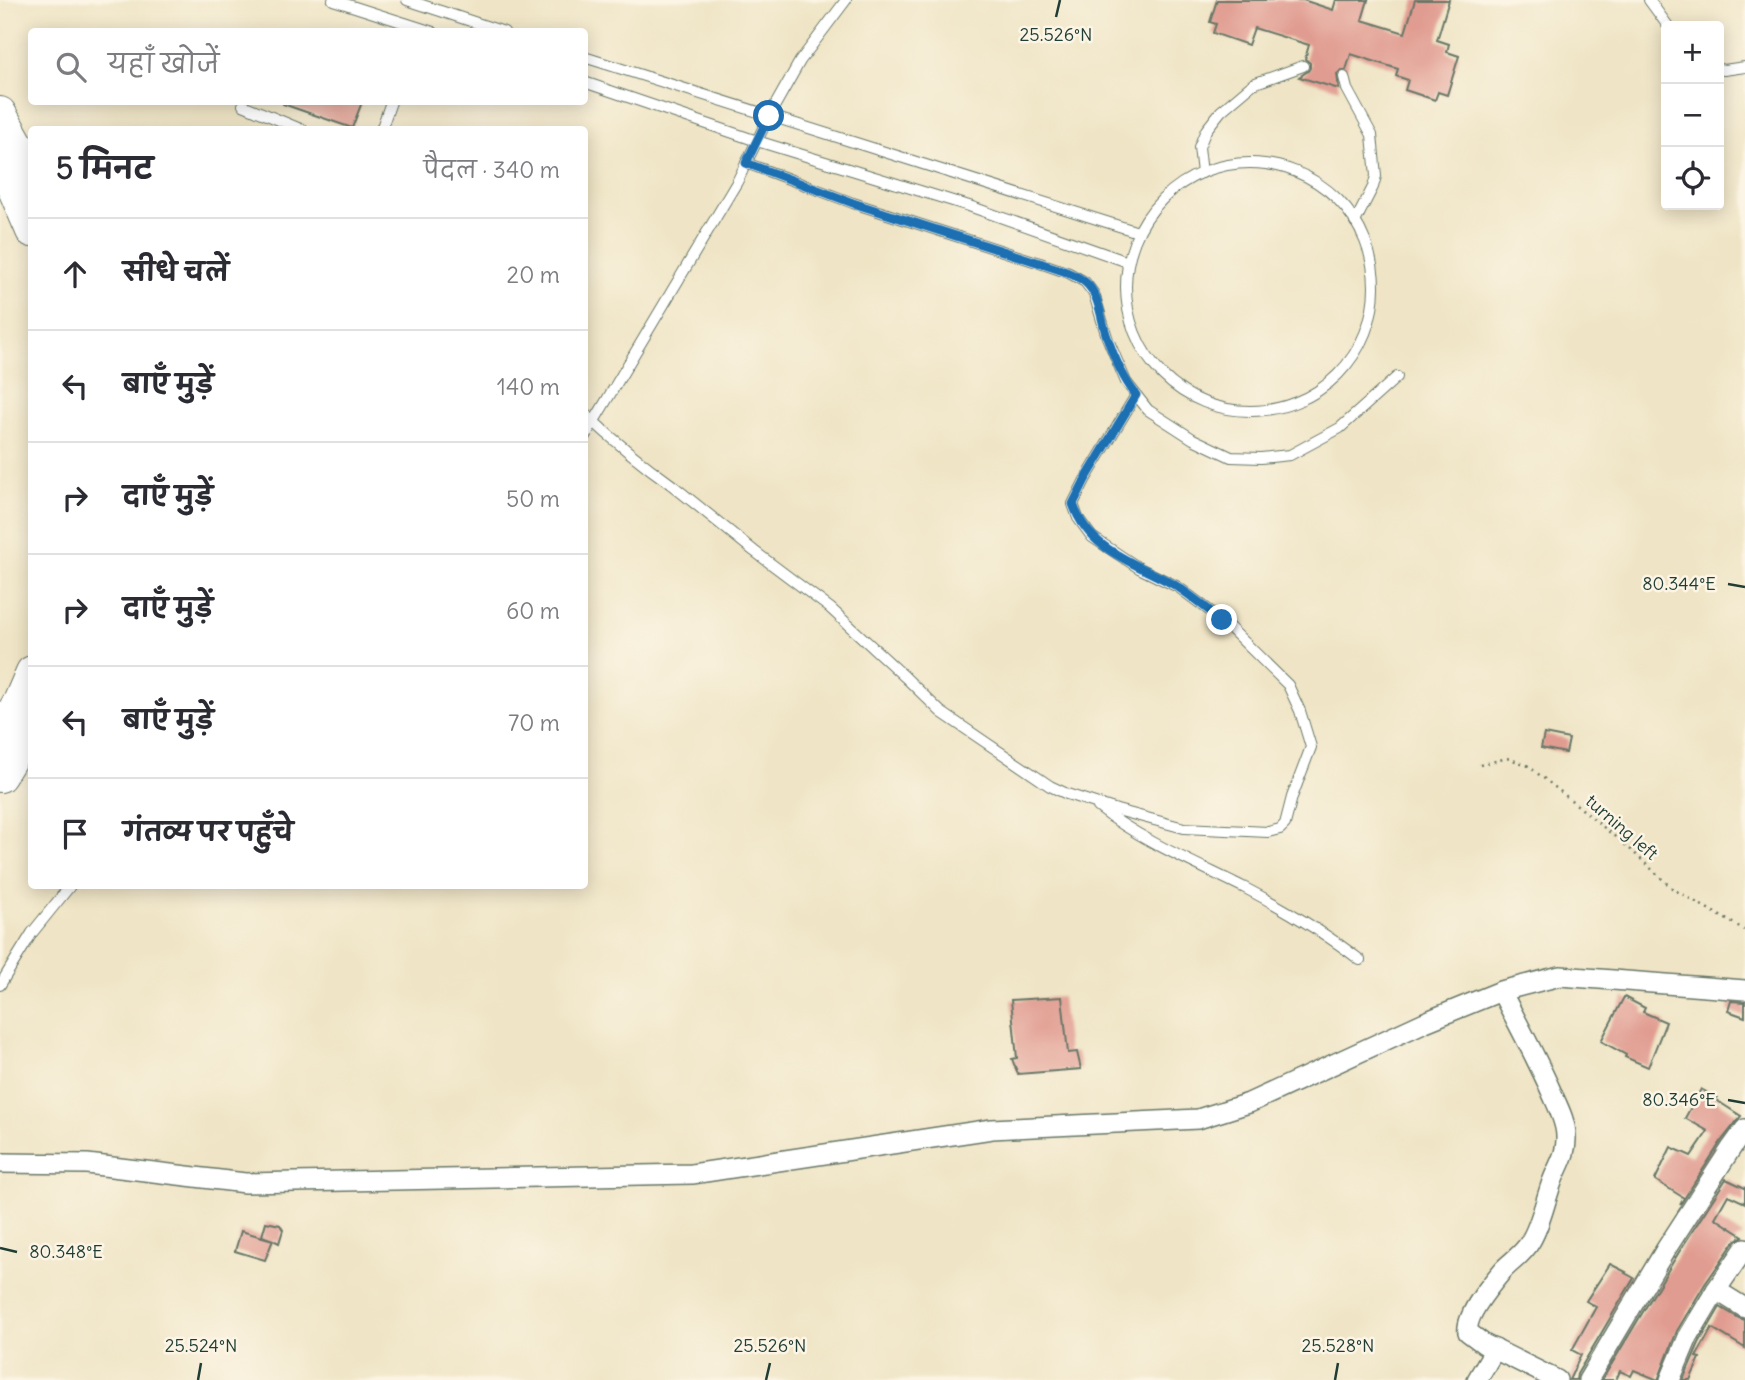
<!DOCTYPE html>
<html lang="hi">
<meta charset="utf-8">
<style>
:root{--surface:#fff;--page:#f2f2f3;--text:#2b2b33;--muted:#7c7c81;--line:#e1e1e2}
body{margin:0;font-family:Delius,"Playpen Sans Deva",sans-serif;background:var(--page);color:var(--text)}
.controls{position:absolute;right:21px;top:21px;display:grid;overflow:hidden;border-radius:7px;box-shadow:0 4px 18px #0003}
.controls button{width:63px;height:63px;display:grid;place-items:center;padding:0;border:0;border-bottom:2px solid var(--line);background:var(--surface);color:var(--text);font:35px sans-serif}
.stop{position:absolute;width:21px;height:21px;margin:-16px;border:5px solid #1f6fb2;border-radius:50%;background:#fff}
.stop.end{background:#1f6fb2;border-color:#fff;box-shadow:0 2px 7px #0008}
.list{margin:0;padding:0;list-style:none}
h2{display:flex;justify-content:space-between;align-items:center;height:91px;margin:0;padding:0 28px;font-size:30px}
h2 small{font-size:23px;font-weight:400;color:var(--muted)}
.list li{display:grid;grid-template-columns:46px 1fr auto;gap:21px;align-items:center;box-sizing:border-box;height:112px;padding:0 28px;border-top:2px solid var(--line)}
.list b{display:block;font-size:26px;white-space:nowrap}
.list em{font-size:23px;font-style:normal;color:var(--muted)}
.icon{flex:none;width:38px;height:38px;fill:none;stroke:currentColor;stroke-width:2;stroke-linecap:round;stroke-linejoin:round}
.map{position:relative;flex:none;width:1745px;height:1380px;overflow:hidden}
.search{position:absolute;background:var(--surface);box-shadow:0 4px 18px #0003;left:28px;top:28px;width:560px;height:77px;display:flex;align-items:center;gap:18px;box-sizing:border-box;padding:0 24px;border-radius:7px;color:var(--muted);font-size:26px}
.panel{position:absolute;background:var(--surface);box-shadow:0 4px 18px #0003;left:28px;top:126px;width:560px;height:763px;border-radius:7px}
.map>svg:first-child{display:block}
</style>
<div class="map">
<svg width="1745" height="1380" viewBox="0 0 1745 1380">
<rect width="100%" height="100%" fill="#fcf5e5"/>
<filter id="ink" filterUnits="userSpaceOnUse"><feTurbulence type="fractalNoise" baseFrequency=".0143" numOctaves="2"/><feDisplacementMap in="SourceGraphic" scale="14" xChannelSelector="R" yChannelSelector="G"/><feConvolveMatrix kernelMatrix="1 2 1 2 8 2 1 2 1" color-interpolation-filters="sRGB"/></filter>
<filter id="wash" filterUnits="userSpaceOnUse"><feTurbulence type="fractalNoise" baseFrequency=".00686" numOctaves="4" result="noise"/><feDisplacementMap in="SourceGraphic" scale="28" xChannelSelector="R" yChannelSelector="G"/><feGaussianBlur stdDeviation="1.57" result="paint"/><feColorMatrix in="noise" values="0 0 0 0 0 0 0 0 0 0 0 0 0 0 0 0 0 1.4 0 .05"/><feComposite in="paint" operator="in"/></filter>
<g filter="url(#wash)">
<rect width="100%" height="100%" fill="#efe4c5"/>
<g id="blocks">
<g fill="#e19c91">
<polygon points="1217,0 1303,0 1333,10 1336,0 1368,0 1362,20 1405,33 1415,0 1449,0 1437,40 1449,44 1447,52 1459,56 1447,95 1438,92 1435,100 1405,90 1408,80 1396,76 1398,69 1351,54 1346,70 1342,70 1337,74 1339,89 1299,77 1308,71 1310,68 1310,63 1305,59 1309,45 1254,28 1248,45 1213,33 1216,24 1210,22"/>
<polygon points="283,102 362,102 352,128 283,104"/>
<polygon points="1544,734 1569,739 1566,753 1541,748"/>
<polygon points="1062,997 1068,1053 1077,1052 1081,1069 1018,1074 1012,1059 1017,1058 1011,1000"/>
<polygon points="1624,997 1645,1008 1643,1012 1666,1022 1648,1067 1625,1057 1626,1055 1601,1041"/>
<polygon points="1731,1001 1745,1002 1745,1017 1728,1011"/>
<polygon points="1701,1089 1717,1098 1716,1100 1741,1116 1722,1140 1680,1205 1684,1198 1655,1180 1671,1147 1691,1156 1708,1131 1685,1118"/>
<polygon points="1726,1179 1745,1188 1745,1203 1728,1195 1715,1218 1743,1236 1735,1241 1705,1284 1677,1331 1658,1380 1634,1370 1631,1376 1620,1371 1616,1380 1602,1380 1679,1252"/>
<polygon points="266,1222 280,1225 283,1230 279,1243 273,1240 265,1260 235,1251 241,1231 273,1240 262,1236"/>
<polygon points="1610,1264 1626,1272 1625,1273 1634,1278 1577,1374 1576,1380 1569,1380 1581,1355 1572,1350 1596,1307 1586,1301"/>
<polygon points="1720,1307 1739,1318 1745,1320 1745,1348 1712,1328 1696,1357 1700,1358 1690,1380 1683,1380 1699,1343"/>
</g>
</g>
</g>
<g filter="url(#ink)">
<use href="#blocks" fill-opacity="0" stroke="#687767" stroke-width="2"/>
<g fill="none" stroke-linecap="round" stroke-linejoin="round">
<g stroke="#687767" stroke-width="12">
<g id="service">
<polyline points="333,0 433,32"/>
<polyline points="407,0 504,32"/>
<polyline points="1649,0 1668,26"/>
<polyline points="584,57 1138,232"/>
<polyline points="1719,69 1724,70 1745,67"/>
<polyline points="1344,77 1347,89 1372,135 1376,176 1373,187 1355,222"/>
<polyline points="584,82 757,141 969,206 1128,262"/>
<polyline points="243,105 303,130"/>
<polyline points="381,130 391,102"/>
<polyline points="746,163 853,203 1040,263 1069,273 1085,282 1094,294 1107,337 1126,382 1148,410 1193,439 1231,457 1261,458 1290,455 1340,428 1397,377"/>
<circle cx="1250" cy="287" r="124"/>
<polyline points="1202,173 1199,147 1206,130 1221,111 1253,84 1303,66"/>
<path d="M 584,413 C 612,439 641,463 672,485 L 754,551 L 830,608 L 905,677 L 941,712 L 1050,786 L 1067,794 L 1117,810 L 1184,828 L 1268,832 L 1280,829 L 1285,824 L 1292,797 L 1311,747 L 1300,711 L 1288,685 L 1222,620 L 1178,587 L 1139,568 L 1092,537 L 1078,518 L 1073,504 L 1085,480 L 1136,395"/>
<polyline points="584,438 737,182 769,116 800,61 846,0"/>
<path d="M 1098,807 C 1142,841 1195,863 1245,888 C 1285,909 1324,932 1360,960"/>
<polyline points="0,985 32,933 70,886"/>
</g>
</g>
<g stroke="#687767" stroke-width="22">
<g id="minor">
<path d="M 1501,991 C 1518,1024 1536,1057 1551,1091 C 1557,1105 1566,1121 1566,1136 C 1567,1155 1558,1165 1552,1182 C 1545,1201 1541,1224 1530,1242 C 1524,1253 1513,1260 1504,1269 C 1493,1282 1465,1315 1468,1332 L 1484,1344 L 1557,1380"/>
<polyline points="0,1163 87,1164 245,1183 692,1174 992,1129 1198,1119 1249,1103 1425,1022 1501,991 1560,976 1745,990"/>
<polyline points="1716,1290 1745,1308"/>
<polyline points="1477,1380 1495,1349"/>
<polyline points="1588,1380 1666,1249 1732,1147 1745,1129"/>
<polyline points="1670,1380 1688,1337 1716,1290 1745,1248"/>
</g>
</g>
<g stroke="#687767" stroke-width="34">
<g id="primary">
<polyline points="0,113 32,170"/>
<polyline points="0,157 32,231"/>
<polyline points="0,734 20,700 32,672"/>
<polyline points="0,776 32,723"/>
</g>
</g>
<polyline stroke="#687767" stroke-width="2.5" stroke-dasharray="2 5" stroke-linecap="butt" points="1480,765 1507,758 1527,765 1571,800 1631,850 1673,889 1745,930"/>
<use href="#service" stroke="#fff" stroke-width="10"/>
<use href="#minor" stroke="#fff" stroke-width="19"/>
<use href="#primary" stroke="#fff" stroke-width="32"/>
</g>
</g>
<g fill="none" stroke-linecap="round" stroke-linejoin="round" filter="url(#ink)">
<path stroke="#1f6fb2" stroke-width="9" d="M 769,116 L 746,163 L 853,203 L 1040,263 C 1053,268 1075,273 1085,282 C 1100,294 1101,320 1107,337 C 1114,358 1123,378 1136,395 L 1085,480 L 1073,504 C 1090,553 1138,563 1178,587 C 1193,597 1207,609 1222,620"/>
</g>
<path fill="none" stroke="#1f3d34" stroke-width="2.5" d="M 1056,17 L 1060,0M 1728,584 L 1745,587M 1728,1100 L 1745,1103M 0,1248 L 17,1252M 198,1380 L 201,1363M 766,1380 L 770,1363M 1335,1380 L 1338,1363"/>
<g text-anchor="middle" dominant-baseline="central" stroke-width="5" stroke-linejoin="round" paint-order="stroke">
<g font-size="18" fill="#1f3d34" stroke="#fcf5e5">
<text transform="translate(1622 827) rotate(41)">turning left</text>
</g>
</g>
<g font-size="18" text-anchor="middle" fill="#1f3d34" stroke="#fcf5e5" stroke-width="5" stroke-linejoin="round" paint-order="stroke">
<text x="1056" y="41">25.526°N</text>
<text x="1679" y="590">80.344°E</text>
<text x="1679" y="1106">80.346°E</text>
<text x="66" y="1258">80.348°E</text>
<text x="201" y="1352">25.524°N</text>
<text x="770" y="1352">25.526°N</text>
<text x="1338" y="1352">25.528°N</text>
</g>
</svg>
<div class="controls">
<button>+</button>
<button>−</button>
<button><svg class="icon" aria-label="locate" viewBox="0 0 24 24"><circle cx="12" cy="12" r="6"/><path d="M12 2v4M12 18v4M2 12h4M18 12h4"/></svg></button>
</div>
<div class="stop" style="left:769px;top:116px"></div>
<div class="stop end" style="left:1222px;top:620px"></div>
<div class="search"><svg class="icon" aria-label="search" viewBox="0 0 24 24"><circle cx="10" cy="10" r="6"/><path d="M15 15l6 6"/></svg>यहाँ खोजें</div>
<section class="panel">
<h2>5 मिनट<small>पैदल · 340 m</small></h2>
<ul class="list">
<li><svg class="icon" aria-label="ahead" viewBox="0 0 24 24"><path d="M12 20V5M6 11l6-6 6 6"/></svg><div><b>सीधे चलें</b></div><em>20 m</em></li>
<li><svg class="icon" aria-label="left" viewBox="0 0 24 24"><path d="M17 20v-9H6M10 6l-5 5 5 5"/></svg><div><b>बाएँ मुड़ें</b></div><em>140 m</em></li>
<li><svg class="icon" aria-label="right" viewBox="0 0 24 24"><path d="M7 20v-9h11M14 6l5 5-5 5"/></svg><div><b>दाएँ मुड़ें</b></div><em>50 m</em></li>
<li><svg class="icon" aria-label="right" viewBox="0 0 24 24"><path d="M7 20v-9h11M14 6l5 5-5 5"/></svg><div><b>दाएँ मुड़ें</b></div><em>60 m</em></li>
<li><svg class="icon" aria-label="left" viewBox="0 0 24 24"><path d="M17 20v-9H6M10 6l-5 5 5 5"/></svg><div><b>बाएँ मुड़ें</b></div><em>70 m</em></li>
<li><svg class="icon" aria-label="arrive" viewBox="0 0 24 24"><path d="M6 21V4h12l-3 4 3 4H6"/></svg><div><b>गंतव्य पर पहुँचे</b></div></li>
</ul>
</section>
</div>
